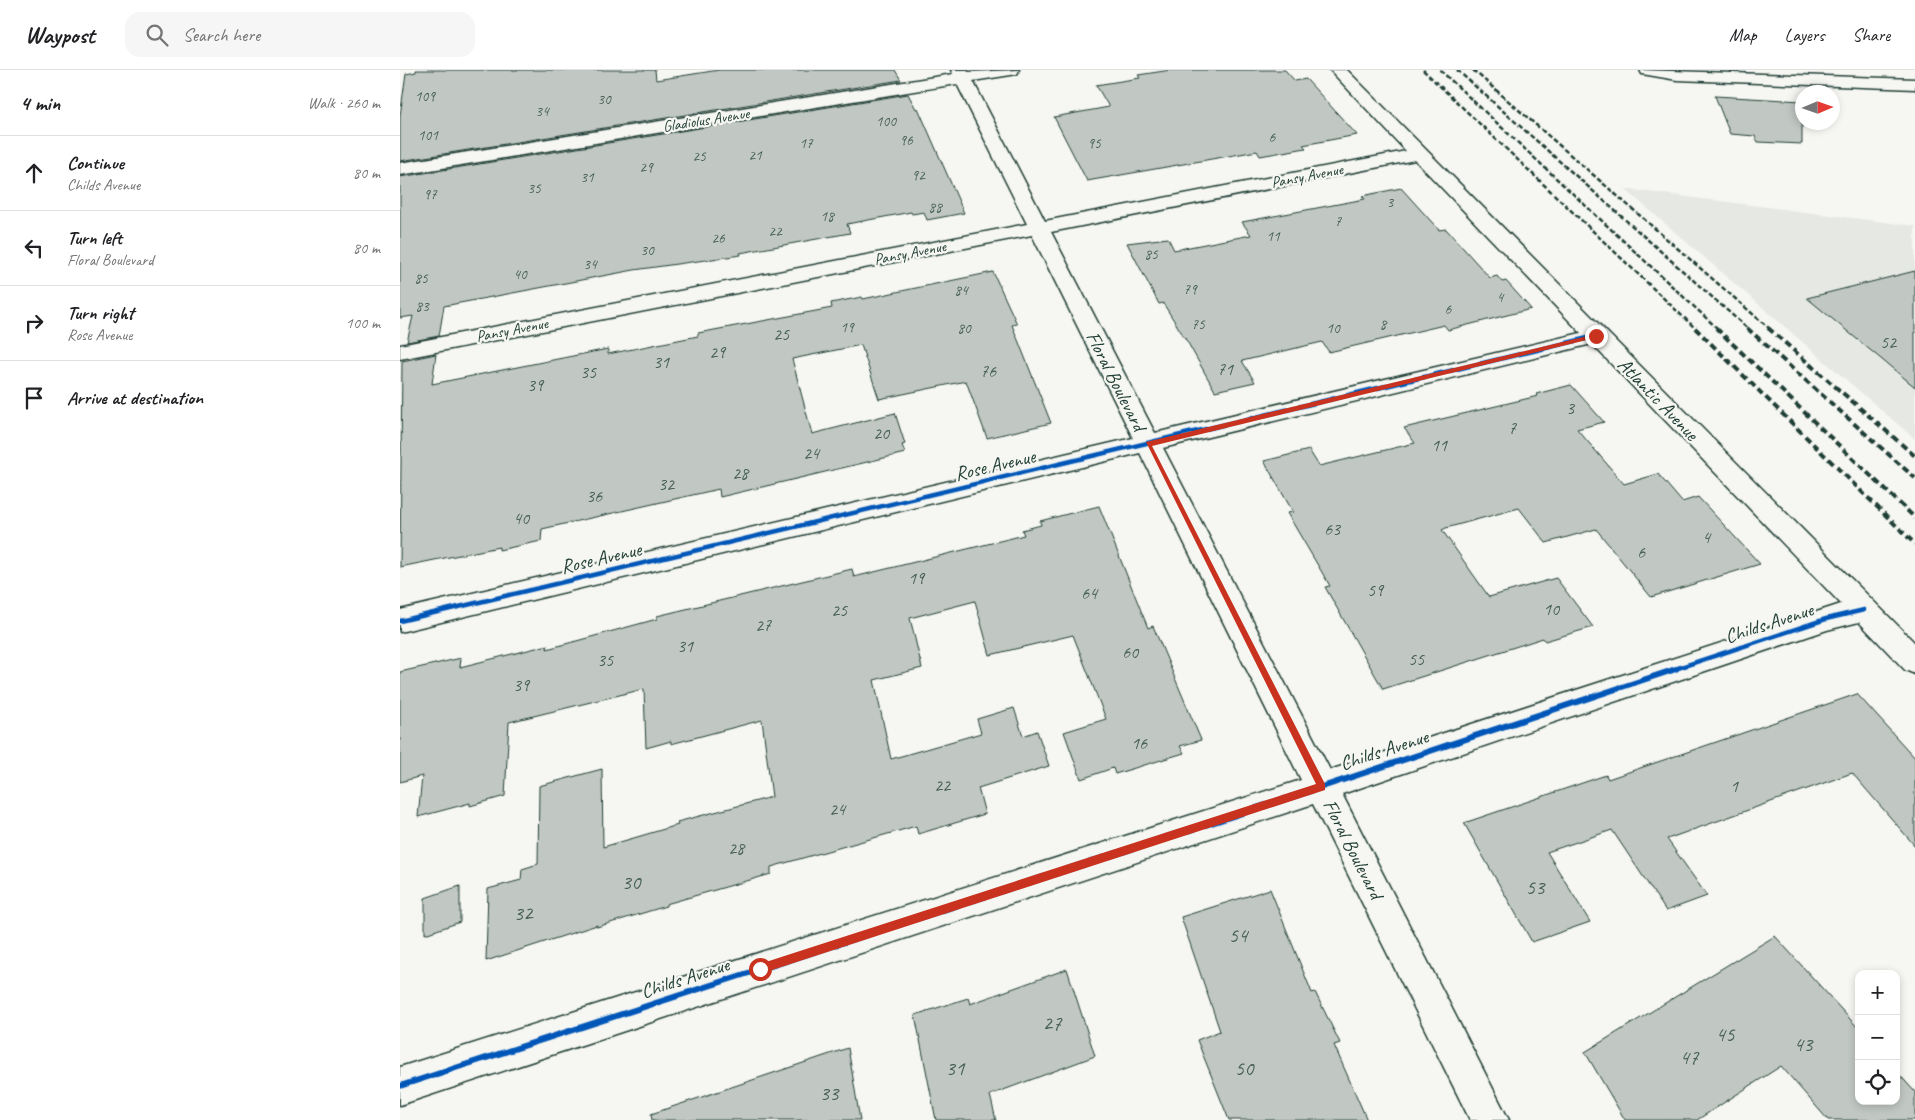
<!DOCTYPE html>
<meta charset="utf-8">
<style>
:root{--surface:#fff;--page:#f6f6f6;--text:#202124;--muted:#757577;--line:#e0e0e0}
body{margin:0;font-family:Caveat,sans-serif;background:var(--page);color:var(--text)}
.controls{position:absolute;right:15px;bottom:15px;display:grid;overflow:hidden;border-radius:10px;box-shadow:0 2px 8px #0003}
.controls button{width:45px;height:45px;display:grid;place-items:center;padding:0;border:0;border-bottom:1px solid var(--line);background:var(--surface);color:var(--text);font:25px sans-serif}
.compass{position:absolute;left:1395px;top:15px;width:45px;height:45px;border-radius:50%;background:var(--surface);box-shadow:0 2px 8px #0003;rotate:88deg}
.stop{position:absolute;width:15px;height:15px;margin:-11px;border:4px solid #c8321e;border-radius:50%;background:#fff}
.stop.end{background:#c8321e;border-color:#fff;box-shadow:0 1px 5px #0008}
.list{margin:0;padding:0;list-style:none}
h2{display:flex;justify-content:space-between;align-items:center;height:65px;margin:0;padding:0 20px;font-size:21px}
h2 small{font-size:16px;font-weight:400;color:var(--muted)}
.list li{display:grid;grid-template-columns:32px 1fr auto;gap:15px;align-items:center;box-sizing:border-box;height:75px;padding:0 20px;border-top:1px solid var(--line)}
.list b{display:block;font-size:19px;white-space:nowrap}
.list p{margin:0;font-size:16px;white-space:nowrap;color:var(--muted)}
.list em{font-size:16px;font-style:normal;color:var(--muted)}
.icon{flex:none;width:28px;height:28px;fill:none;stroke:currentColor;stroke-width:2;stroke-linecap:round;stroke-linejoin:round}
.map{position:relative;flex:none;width:1515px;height:1050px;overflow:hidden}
header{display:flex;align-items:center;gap:30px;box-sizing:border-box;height:70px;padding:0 25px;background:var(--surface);border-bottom:1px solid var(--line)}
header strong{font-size:24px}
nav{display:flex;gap:28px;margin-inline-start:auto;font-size:18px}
.search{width:350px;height:45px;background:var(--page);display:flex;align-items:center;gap:12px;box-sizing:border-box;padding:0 18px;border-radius:15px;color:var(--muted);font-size:19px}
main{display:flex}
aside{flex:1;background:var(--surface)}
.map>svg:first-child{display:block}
</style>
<header>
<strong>Waypost</strong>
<div class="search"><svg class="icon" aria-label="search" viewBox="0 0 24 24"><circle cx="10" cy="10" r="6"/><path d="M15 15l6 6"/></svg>Search here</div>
<nav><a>Map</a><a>Layers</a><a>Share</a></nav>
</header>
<main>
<aside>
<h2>4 min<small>Walk · 260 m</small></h2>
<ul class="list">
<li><svg class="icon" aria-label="ahead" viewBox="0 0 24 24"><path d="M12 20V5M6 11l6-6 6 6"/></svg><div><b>Continue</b><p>Childs Avenue</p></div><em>80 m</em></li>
<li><svg class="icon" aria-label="left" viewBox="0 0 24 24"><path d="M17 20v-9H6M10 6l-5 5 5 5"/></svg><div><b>Turn left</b><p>Floral Boulevard</p></div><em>80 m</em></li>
<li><svg class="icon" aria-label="right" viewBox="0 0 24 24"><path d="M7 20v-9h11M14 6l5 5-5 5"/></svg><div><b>Turn right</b><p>Rose Avenue</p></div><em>100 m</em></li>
<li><svg class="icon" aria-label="arrive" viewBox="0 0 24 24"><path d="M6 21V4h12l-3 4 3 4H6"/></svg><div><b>Arrive at destination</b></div></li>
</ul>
</aside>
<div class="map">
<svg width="1515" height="1050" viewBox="0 0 1515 1050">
<rect width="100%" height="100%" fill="#f6f6f2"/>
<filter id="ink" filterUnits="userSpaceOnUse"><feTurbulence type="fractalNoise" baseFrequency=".02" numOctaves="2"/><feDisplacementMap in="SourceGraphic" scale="10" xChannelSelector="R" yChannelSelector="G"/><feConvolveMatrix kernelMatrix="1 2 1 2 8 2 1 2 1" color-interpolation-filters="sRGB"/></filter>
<g filter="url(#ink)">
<polygon fill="#e6e8e4" points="1225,119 1515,156 1515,369"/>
<g fill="#c1c8c3" stroke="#1f3d34">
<polygon points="16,0 255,0 256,10 319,0 495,0 501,10 0,91 0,46 6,4 16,2"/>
<polygon points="771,0 885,0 895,11 906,9 957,65 903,75 906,78 860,86 857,81 687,111 654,47 709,37 696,15 740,8 738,5"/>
<polygon points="508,24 516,39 518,38 564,143 527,150 524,142 512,144 511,142 447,154 450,163 340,183 341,185 234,200 44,236 39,266 7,272 13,246 0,248 0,107"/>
<polygon points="1315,26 1402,31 1402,74 1358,72 1355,66 1330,64"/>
<polygon points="1001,118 1039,160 1046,159 1090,208 1097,206 1102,212 1106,211 1131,239 1048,260 1044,255 929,282 922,272 842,291 855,312 815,321 788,273 763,233 759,234 727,173 768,168 774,180 851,165 842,152 965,129 962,126"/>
<polygon points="1515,201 1515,317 1407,228"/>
<polygon points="593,202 617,254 612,255 651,353 587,368 566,311 479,329 461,275 392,289 412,364 495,343 505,374 502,375 505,383 320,427 319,419 213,443 142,459 141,471 99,480 99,477 0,497 2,291 36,284 32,314 208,279 208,284 298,266 298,263 432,238 431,233 462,227 463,229"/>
<polygon points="1171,315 1204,352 1177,359 1224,414 1258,404 1282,432 1298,427 1360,494 1251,527 1196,459 1146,473 1119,438 1046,458 1042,460 1089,527 1156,508 1193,557 1145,571 1143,568 983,619 925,517 930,516 887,443 893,442 864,391 909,380 919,396 1015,373 1004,358 1138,326 1136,324"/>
<polygon points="699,436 748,558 753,556 801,670 780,676 784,683 715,704 713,698 681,709 664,662 706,649 673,565 590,585 575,531 510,548 522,598 474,610 491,689 581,663 577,649 614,638 623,666 637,661 649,696 578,718 585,744 518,764 516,756 371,797 371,804 266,834 266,836 197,857 197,855 86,891 88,819 121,810 122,799 138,794 139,716 202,699 203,777 278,755 277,752 372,727 362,650 271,674 271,671 246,678 244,619 109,652 105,726 70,736 70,733 18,747 22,706 0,712 0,602 61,588 60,597 148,575 147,579 257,549 257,546 452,499 454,507 624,465 622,460 641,455 640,451"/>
<polygon points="1457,624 1515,688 1515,776 1452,703 1267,769 1307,826 1266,841 1212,760 1147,782 1190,852 1132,872 1064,753 1206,705 1208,709"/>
<polygon points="60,816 60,852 25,864 25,828"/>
<polygon points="870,819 912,923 915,922 940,973 934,975 967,1050 829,1050 797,970 820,961 781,847"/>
<polygon points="1375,866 1459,959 1459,1031 1496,1031 1496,1001 1515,1022 1515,1050 1428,1050 1381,996 1297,1050 1225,1050 1185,982"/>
<polygon points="667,899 695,986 590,1025 596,1050 536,1050 515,945 568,928 570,934"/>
<polygon points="448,978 460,1050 252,1050 251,1044"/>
</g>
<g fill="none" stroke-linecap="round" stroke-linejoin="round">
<g stroke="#1f3d34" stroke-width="3">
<g id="minor">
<path d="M 551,0 L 567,0 L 568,2 L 619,0 L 617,4 L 611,5 L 573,11 L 645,151 L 1006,81 L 930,0 L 947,0 L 1515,573 L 1515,604 L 1505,600 L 1459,552 L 1427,560 L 942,724 L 1109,1050 L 1070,1050 L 913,734 L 0,1035 L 0,997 L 901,710 L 740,383 L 0,562 L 0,540 L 733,368 L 632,165 L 0,289 L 0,275 L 627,154 L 557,14 L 0,105 L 0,93 L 553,4 ZM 1015,90 L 1181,263 L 755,363 L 651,162 ZM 1192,274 L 1441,534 L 930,700 L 763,378 Z"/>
<polygon points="1240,0 1515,9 1515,19 1277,10 1242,4"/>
</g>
</g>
<use href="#minor" fill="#f6f6f2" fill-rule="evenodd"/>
<g stroke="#1f3d34" stroke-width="2.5" stroke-dasharray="5 2.5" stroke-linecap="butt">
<polyline points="1023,0 1296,259"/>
<polyline points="1040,0 1318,259"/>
<polyline points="1057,0 1348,259"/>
<polyline points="1073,0 1370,259"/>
</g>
<g stroke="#1f3d34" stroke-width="4" stroke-dasharray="7 4" stroke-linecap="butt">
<polyline points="1295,258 1515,474"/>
<polyline points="1316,258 1515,448"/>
<polyline points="1347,258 1515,408"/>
<polyline points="1368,258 1515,386"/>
</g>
<g stroke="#f6f6f2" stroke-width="8">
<g id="cycleway-far1">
<polyline points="0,551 1196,266"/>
<polyline points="1272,600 1426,549 1464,540"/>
</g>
</g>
<g stroke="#f6f6f2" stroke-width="9">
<polyline id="cycleway" points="0,1016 922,717 1276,599"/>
</g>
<use href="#cycleway-far1" stroke="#0057b8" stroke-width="4.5"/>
<use href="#cycleway" stroke="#0057b8" stroke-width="6"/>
</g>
</g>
<polygon fill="#c8321e" points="1196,264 1199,267 752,376 925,714 925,720 360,904 356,903 355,899 360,894 916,714 746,372"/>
<g text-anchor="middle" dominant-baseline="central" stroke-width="4.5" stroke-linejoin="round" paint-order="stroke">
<g font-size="15" fill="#486058">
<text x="25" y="26">109</text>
<text x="204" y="29">30</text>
<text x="142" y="41">34</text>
<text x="486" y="51">100</text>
<text x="28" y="65">101</text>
<text x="872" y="67">6</text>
<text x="506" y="70">96</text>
<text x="406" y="73">17</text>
<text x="694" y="73">95</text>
<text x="355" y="85">21</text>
<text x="299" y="86">25</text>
<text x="246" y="97">29</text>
<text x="518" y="105">92</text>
<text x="187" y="107">31</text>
<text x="134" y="118">35</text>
<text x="30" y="124">97</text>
<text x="990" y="132">3</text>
<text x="535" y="137">88</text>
<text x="427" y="146">18</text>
<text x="938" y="151">7</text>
<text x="375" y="161">22</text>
<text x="873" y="166">11</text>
<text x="318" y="168">26</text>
<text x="247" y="180">30</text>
<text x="751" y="184">85</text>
<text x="190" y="194">34</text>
<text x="120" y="204">40</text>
<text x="21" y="208">85</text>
<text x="790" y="219">79</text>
<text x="561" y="220">84</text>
<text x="1100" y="227">4</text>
<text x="22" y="236">83</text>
<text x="1048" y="239">6</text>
<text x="798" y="254">75</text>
<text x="983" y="254">8</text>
<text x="447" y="257">19</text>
<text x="564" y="258">80</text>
<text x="933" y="258">10</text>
</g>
<g font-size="16" fill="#1f3d34" stroke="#f6f6f2">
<text transform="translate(306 50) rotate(-9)">Gladiolus Avenue</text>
<text transform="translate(907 106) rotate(-11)">Pansy Avenue</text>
<text transform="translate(510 183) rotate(-11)">Pansy Avenue</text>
<text transform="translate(112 260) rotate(-11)">Pansy Avenue</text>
</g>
<g font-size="18" fill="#486058">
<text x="381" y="264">25</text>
<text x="1488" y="272">52</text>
<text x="317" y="282">29</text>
<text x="261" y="292">31</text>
<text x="825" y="299">71</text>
<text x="588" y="301">76</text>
<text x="188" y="302">35</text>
<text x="135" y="315">39</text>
<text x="1170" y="338">3</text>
<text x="1112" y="358">7</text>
<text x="481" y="363">20</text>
<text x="1039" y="375">11</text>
<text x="411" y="383">24</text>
<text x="340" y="403">28</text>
<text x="266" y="414">32</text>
<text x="194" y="426">36</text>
<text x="121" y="448">40</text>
<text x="932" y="459">63</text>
<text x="1306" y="467">4</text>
<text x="1241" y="482">6</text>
<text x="516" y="508">19</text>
<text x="975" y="520">59</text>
<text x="689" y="523">64</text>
<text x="1151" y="539">10</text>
<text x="439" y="540">25</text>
<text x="363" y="555">27</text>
<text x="285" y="576">31</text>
<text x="730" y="582">60</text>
<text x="1016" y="589">55</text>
<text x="205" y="590">35</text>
<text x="121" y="615">39</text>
<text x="739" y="673">16</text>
<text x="542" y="715">22</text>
<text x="1334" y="716">1</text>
<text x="437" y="739">24</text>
<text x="336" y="778">28</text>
</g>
<g font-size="20" fill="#1f3d34" stroke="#f6f6f2">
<text transform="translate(716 311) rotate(63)">Floral Boulevard</text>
<text transform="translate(1258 329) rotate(46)">Atlantic Avenue</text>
<text transform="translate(595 395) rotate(-13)">Rose Avenue</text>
<text transform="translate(201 488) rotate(-13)">Rose Avenue</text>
<text transform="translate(1369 553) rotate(-18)">Childs Avenue</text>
<text transform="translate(984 680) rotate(-18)">Childs Avenue</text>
<text transform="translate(953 779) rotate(63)">Floral Boulevard</text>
<text transform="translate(285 908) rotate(-18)">Childs Avenue</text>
</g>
<g font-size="21" fill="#486058">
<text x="231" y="812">30</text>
<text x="1135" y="817">53</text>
<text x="123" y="843">32</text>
<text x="838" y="865">54</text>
<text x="652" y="953">27</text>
<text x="1325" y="964">45</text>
<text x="1403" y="974">43</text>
<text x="1289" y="987">47</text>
<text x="555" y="998">31</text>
<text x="844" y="998">50</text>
<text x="429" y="1023">33</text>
</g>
</g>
</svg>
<div class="controls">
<button>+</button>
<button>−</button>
<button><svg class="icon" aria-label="locate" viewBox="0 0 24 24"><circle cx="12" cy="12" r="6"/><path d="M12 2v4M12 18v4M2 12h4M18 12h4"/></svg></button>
</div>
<svg class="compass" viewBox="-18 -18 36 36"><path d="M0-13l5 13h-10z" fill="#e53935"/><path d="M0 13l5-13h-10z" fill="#757577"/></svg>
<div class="stop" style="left:360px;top:899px"></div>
<div class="stop end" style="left:1196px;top:266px"></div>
</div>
</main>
